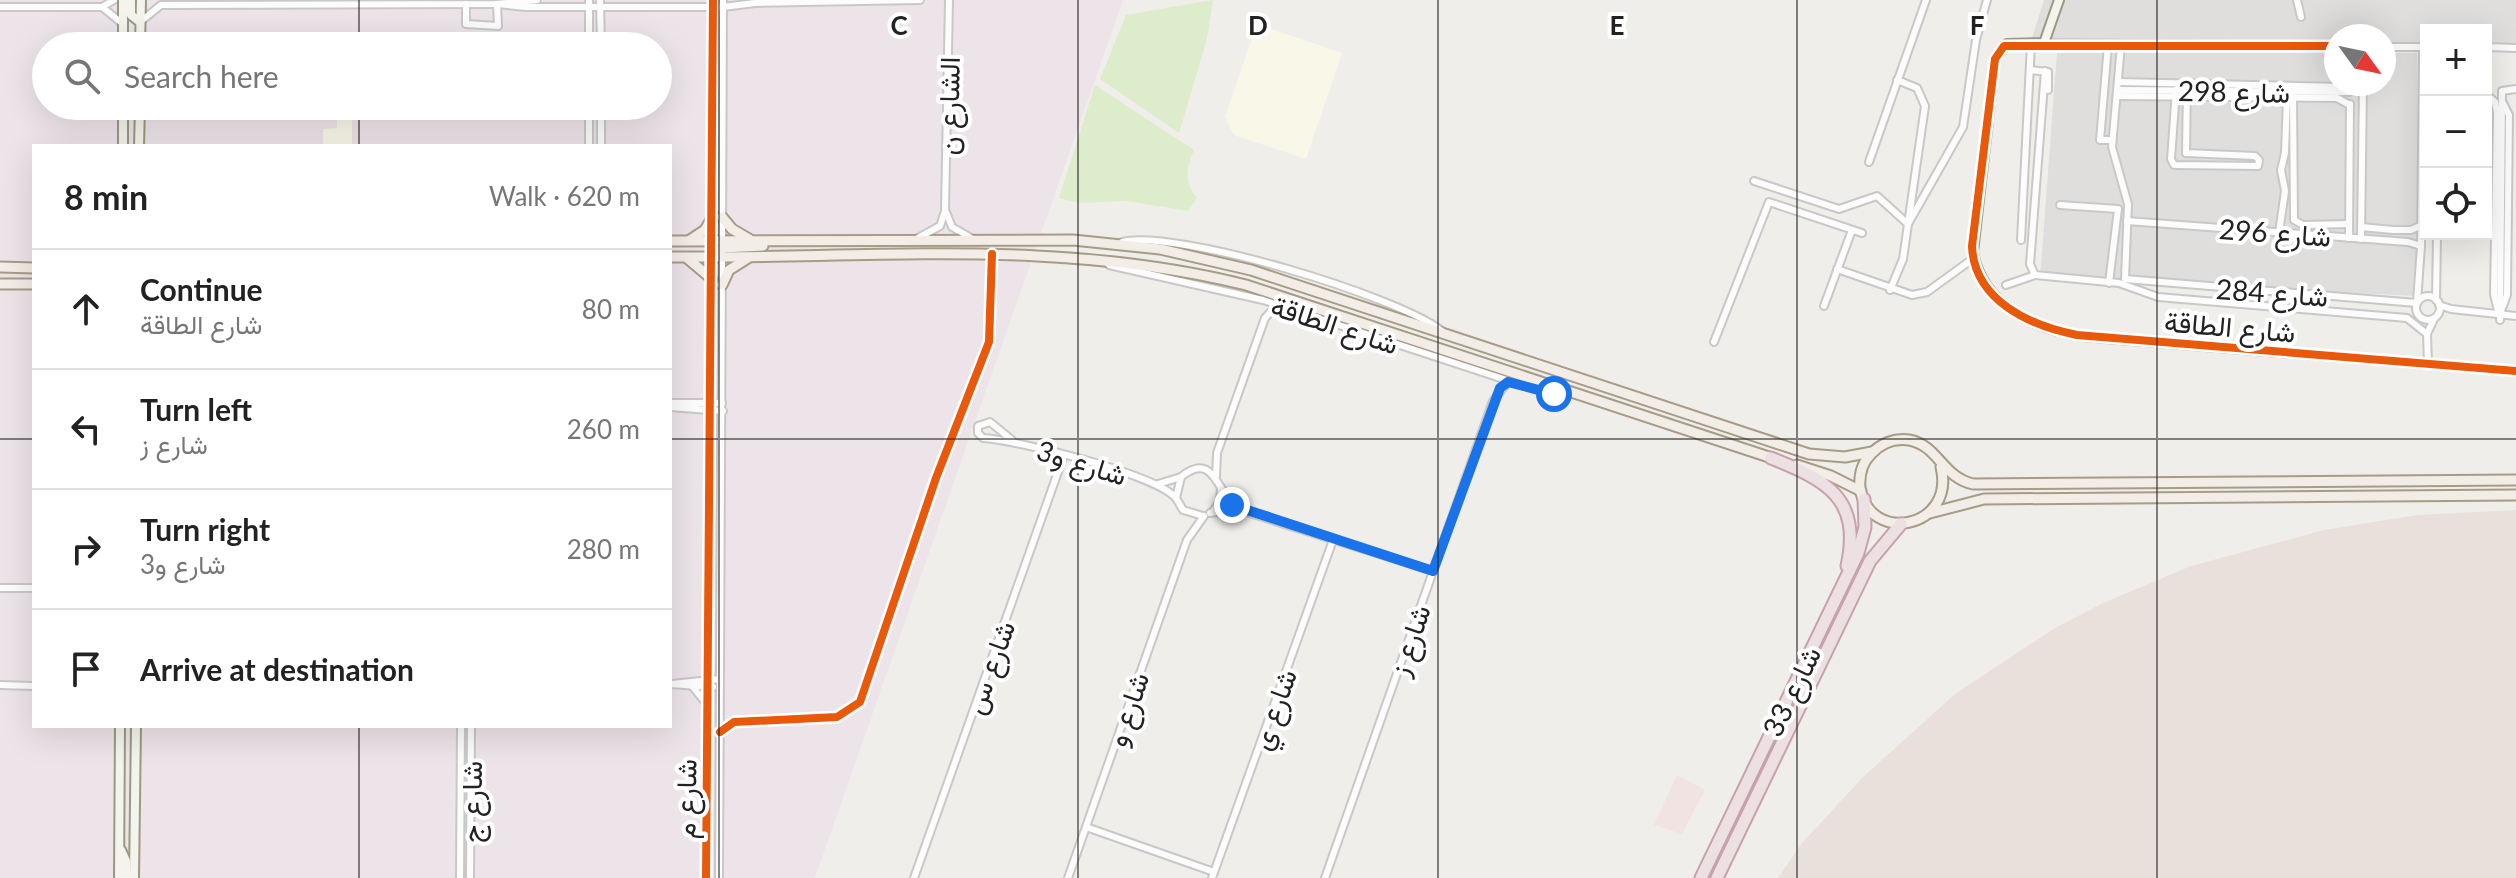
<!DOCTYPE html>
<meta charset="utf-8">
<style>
:root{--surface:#fff;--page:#f2f2f2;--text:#222;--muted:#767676;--line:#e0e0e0}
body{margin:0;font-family:Lato,Vazirmatn,sans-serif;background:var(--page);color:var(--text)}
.controls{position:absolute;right:24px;top:24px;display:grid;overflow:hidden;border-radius:0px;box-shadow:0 8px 32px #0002}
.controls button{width:72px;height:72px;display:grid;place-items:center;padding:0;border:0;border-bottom:2px solid var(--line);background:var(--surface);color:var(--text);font:40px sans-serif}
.compass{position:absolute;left:2324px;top:24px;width:72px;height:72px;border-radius:50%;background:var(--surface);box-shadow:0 8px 32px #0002;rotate:123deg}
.stop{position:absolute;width:24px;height:24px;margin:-18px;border:6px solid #1a73e8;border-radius:50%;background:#fff}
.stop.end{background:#1a73e8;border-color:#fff;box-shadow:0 2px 8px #0008}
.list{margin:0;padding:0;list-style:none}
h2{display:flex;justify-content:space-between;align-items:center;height:104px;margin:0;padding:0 32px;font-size:34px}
h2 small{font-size:26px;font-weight:400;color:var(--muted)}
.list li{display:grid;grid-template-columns:52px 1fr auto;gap:24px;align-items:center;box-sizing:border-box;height:120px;padding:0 32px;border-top:2px solid var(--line)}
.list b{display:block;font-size:30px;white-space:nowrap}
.list p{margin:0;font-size:26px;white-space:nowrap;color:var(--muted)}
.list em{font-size:26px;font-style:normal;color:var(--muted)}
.icon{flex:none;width:44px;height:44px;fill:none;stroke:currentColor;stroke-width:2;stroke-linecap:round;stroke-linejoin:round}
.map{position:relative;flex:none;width:2516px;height:878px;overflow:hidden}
.search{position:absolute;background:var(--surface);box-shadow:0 8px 32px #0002;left:32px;top:32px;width:640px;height:88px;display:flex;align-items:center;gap:20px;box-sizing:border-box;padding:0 28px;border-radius:44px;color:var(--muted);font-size:30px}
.panel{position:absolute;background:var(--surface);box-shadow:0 8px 32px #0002;left:32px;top:144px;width:640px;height:584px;border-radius:0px}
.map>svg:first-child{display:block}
</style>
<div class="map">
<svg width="2516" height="878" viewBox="0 0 2516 878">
<rect width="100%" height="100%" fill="#f0eeeb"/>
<g fill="#dfdedc">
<polygon points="2044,0 2516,0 2516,47 2486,46 2486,30 2426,30 2426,45 2384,45 2384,36 2336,36 2336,44 2031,41"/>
<polygon points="2057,53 2336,53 2336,84 2384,84 2384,53 2417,53 2418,296 2040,278"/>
</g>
<polygon fill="#f1e3e1" points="1677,775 1705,790 1682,834 1654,825"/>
<path fill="#ede4e9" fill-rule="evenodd" d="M 0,0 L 1123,0 L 815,878 L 0,878 ZM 46,46 L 658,46 L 658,106 L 46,106 ZM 34,146 L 670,146 L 670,726 L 34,726 Z"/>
<g fill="#f8f7e8">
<polygon points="1257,24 1342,53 1306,159 1234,135 1225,117"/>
<polygon points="337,106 352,106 352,146 323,146 323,129 337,128"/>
</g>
<polygon fill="#eae0db" points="2516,510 2516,878 1778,878 1802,843 1863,777 1955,694 2055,628 2103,603 2191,566 2324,530 2417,515"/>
<g fill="#ddeccb">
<polygon points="1213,0 1207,39 1179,133 1100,79 1126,15"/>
<path d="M 1095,85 L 1194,150 C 1186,168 1184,183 1197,198 L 1188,211 L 1127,201 L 1078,203 L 1059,198 Z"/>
</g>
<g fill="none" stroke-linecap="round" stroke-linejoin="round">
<g stroke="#c9c8c7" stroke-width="10">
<g id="street">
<polyline points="600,0 601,46"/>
<polyline points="2297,0 2301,17"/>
<polyline points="466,4 466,24 498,26 497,4"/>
<polyline points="497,4 526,7 723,7 755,3 920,0"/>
<polyline points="0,7 102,7 123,24"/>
<polyline points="102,7 114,0"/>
<polyline points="140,22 161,5 497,4 537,0"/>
<polyline points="2044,43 2336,46"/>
<polyline points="2108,45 2100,140 2112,140"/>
<polyline points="2121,45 2112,147 2128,204 2125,279 2417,303"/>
<polyline points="589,46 589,0"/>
<polyline points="2384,47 2426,47"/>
<polyline points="2486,47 2516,48"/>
<polyline points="2030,70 2048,72 2048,90"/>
<polyline points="2045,71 2030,264 2035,275 2119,283 2158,297 2407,318 2427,334"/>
<polyline points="2118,82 2344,87"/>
<polyline points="2118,90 2350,92"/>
<polyline points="2176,90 2171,159 2174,165 2258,166 2259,160 2255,156 2186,153 2187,83"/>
<polyline points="2486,94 2495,102 2497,113 2494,294 2498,311"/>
<polyline points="2117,96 2337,98 2350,105"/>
<polyline points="2293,97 2294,220 2303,225 2349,224"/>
<polyline points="589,106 589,146"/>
<polyline points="601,146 601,106"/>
<polyline points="1869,162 1926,0"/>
<polyline points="1754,181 1839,209 1877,196 1908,224 1963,127 1976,40 1987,0"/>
<polyline points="2060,205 2118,209 2109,283"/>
<polyline points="946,212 952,227 973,239"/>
<polyline points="2127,221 2408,242 2421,246"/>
<polyline points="2361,227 2393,230"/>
<polyline points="2395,230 2411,230 2422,225"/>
<polyline points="2279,233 2285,191 2281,170 2285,153 2287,97"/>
<polyline points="918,238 940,226 945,211 949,0"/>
<polyline points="2349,238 2350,104"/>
<polyline points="2361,239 2363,84"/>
<polyline points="2021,240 2031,44"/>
<polyline points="722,242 723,0"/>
<path d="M 1122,242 C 1177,229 1397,296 1442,331"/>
<polyline points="1109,265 1263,300 1546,393 1570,393"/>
<polyline points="1837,269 1912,295 1927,292 1974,258"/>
<polyline points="2006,285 2035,275"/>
<polyline points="1890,290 1903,259 1925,106 1917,88 1897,80"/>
<circle cx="2428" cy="308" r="12"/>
<polyline points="2436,300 2437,234"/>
<polyline points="2417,302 2421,246 2423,47"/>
<polyline points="2439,305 2451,309 2516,316"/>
<polyline points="1824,306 1852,230"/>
<polyline points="2501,311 2507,295 2509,115 2503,103"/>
<polyline points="2500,320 2502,91 2516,89"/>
<polyline points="1714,342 1769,202 1862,233"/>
<polyline points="2428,364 2427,334 2434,319"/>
<polyline points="670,403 722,403"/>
<polyline points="670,407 723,411"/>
<path d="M 1012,440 L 990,422 L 978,426 L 978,433 L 983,438 C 1017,440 1155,474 1176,498"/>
<polyline points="1216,476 1217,453 1265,318 1277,305"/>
<polyline points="1158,484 1181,477"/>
<polyline points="1213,511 1220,502 1221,488"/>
<polyline points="1210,513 1237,509 1433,571"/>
<path d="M 1203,516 L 1183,510 L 1176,498 L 1181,477 C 1214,449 1218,495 1237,509"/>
<polyline points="0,588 34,588"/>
<polyline points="670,684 713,687"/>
<polyline points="672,684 720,679"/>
<polyline points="0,685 34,686"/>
<polyline points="693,687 708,706"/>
<polyline points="720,732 734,722 837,717 860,702 936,478 989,342 992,254"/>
<polyline points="1086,827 1214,872"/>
<polyline points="460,878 461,726"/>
<polyline points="470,878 471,726"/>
<polyline points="706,878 713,0"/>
<polyline points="719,878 722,254"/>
<polyline points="914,878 1064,455"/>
<polyline points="1068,878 1187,540 1204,516"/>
<polyline points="1212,878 1333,540"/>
<polyline points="1325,878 1493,401 1508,382"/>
</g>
</g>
<g stroke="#999a82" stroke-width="12">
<g id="secondary">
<polyline points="131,0 131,15 140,22"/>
<path d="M 2059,0 L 2044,43 L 2007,44 L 1995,59 L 1973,252 C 1982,305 2035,329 2082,336 L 2516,371"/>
<polyline points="123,46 123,0"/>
<polyline points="140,46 141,0"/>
<polyline points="123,106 123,146"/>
<polyline points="139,146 140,106"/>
<polyline points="121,850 126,861 126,878"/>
<polyline points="119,878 120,726"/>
<polyline points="134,878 136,726"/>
</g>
</g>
<g stroke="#a79c86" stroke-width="13">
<g id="primary">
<polyline points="722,217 732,229 749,239"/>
<polyline points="690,240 705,230 712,218"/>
<polyline points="670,241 1073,240 1160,249 1251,270 1809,454 1845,457 1872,452"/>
<polyline points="712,256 722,248 763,246"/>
<path d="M 670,257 C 864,259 1055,237 1246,285 L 1775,459"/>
<polyline points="687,258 712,279"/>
<polyline points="0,267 34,268"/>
<polyline points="0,284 34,284"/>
<polyline points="722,285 729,270 748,258"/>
<polyline points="1797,465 1831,476 1861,491"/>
<path d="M 1941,467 C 1956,529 1869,545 1860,488 C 1859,476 1862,463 1871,454 C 1881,443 1895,438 1909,440 C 1938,445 1942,477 1973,484 L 2516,480"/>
<polyline points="1930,513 1984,499 2516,495"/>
</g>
</g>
<g stroke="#c5a2ac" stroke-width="15">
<g id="highway">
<path d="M 1771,458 C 1826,480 1862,498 1847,566"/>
<polyline points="1701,878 1858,553 1865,527 1864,499"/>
<polyline points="1717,878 1870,561 1901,524"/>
</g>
</g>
<use href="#street" stroke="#fdfcfc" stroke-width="6"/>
<use href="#secondary" stroke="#f4f4ed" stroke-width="8"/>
<use href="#primary" stroke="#f3ede7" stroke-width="9"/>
<use href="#highway" stroke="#ece0e2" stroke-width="11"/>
<g stroke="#fff" stroke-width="13">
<g id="cycleway">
<path d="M 2336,46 L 2004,46 L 1995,59 L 1972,246 C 1974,301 2031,326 2077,335 L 2516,371"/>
<polyline points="720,732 734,722 837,717 860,702 936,478 989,342 992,254"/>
<polyline points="706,878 713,0"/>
</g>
</g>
<use href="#cycleway" stroke="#e8590c" stroke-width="8"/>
</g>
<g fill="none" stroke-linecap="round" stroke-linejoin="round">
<polyline stroke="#1a73e8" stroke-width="10" points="1232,505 1433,571 1500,388 1508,382 1554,394"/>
</g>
<path fill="none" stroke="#222" stroke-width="2" stroke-opacity="0.55" d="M 359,0 L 359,46M 719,0 L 719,878M 1078,0 L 1078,878M 1438,0 L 1438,878M 1797,0 L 1797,878M 2157,0 L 2157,878M 359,106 L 359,146M 0,439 L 34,439M 670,439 L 2516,439M 359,726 L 359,878"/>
<g text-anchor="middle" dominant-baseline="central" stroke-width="8" stroke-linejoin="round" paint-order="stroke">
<g font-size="28" fill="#222" stroke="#fff">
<text transform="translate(2234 91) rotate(1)">شارع 298</text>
<text transform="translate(948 106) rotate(-89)">الشارع ن</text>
<text transform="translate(2275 232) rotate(4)">شارع 296</text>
<text transform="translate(2272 292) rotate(4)">شارع 284</text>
<text transform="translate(1335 324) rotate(18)">شارع الطاقة</text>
<text transform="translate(2230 326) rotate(5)">شارع الطاقة</text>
<text transform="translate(1082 462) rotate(17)">شارع و3</text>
<text transform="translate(1409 640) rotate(-71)">شارع ز</text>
<text transform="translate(989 667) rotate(-70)">شارع س</text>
<text transform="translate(1791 691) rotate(-64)">شارع 33</text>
<text transform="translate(1127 709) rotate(-71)">شارع و</text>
<text transform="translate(1273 709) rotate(-70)">شارع ي</text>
<text transform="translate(685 799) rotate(-89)">شارع م</text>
<text transform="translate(471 802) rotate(-90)">شارع ج</text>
</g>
</g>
<g font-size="26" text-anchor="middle" font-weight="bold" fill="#222" stroke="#fff" stroke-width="8" stroke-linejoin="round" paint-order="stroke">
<text x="899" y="35">C</text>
<text x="1258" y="35">D</text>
<text x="1617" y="35">E</text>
<text x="1977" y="35">F</text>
</g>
</svg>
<div class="controls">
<button>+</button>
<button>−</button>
<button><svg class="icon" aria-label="locate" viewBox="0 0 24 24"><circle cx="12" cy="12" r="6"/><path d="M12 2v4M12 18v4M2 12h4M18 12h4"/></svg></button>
</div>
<svg class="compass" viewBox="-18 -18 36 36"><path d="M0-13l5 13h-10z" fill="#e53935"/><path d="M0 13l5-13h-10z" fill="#767676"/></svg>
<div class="stop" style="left:1554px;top:394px"></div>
<div class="stop end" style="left:1232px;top:505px"></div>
<div class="search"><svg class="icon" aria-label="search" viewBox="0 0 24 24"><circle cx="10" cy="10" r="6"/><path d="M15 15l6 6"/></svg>Search here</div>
<section class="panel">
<h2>8 min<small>Walk · 620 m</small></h2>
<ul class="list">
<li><svg class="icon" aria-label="ahead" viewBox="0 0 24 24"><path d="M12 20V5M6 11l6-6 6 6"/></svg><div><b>Continue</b><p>شارع الطاقة</p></div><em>80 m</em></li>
<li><svg class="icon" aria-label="left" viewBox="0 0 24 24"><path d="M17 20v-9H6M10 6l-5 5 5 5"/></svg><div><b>Turn left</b><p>شارع ز</p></div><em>260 m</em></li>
<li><svg class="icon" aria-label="right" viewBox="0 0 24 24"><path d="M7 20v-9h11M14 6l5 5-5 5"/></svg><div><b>Turn right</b><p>شارع و3</p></div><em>280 m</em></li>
<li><svg class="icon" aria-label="arrive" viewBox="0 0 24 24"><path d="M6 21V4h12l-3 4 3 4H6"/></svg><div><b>Arrive at destination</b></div></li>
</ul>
</section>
</div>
